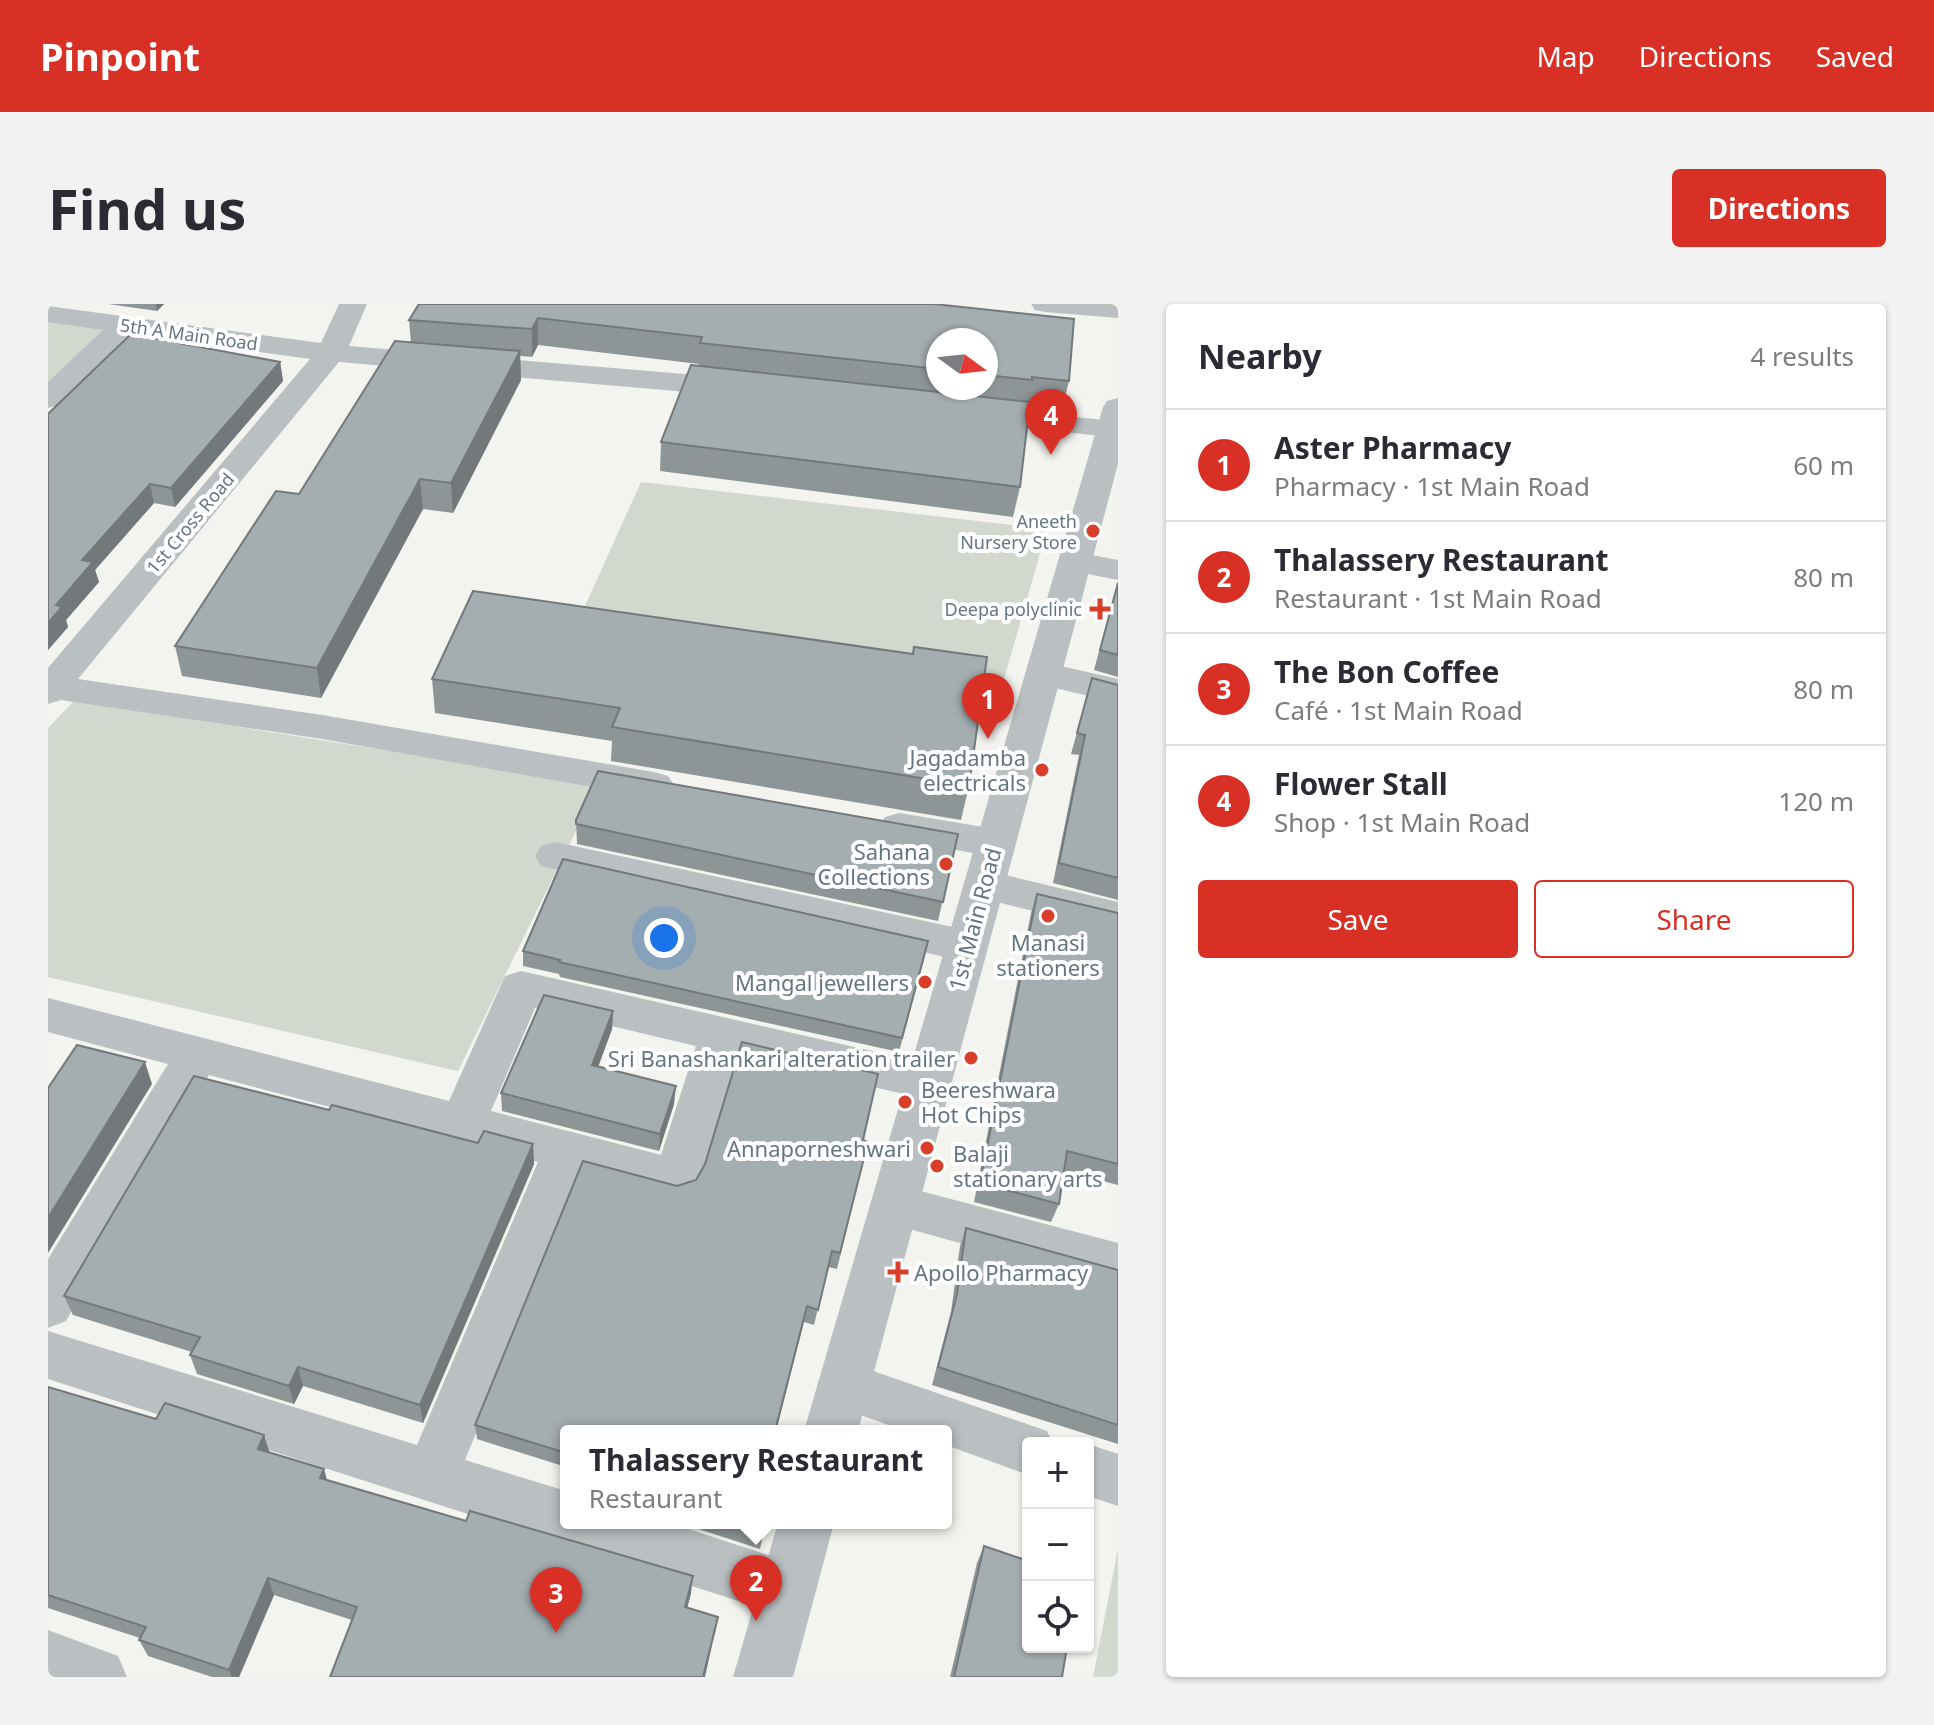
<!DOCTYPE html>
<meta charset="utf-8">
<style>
:root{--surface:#fff;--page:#f2f2f3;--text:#2b2b33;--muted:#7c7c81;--line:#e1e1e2;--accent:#d93025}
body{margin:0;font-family:"Noto Sans",sans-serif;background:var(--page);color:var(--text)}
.controls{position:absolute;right:24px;bottom:24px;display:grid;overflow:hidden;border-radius:8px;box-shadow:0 2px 6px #0004}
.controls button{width:72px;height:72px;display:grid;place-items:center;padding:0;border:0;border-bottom:2px solid var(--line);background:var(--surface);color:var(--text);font:40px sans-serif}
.compass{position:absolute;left:878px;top:24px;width:72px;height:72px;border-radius:50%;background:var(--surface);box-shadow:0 2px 6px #0004;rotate:105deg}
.you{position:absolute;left:616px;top:634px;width:28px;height:28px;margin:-20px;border:6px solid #fff;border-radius:50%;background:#1a73e8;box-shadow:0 0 0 12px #1a73e833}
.badge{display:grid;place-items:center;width:52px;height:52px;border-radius:50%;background:var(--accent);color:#fff;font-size:26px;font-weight:700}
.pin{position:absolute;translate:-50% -66px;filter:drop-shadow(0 2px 4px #0008)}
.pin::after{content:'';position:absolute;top:42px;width:28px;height:24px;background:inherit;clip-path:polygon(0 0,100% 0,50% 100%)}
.popup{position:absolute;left:512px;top:1121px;width:392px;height:104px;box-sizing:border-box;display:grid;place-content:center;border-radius:8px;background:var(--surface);filter:drop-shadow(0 2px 6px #0005);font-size:26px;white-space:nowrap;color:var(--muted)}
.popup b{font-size:30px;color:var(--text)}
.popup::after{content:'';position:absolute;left:50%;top:100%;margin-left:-16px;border:16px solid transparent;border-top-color:var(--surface)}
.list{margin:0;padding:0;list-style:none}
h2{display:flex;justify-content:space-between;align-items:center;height:104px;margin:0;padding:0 32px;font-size:34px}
h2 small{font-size:26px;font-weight:400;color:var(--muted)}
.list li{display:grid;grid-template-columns:52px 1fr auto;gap:24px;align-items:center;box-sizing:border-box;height:112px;padding:0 32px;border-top:2px solid var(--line)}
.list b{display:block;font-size:30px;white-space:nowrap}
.list p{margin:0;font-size:26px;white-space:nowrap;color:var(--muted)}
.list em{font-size:26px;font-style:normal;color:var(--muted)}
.actions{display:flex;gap:16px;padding:24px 32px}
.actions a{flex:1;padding:18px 0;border:2px solid var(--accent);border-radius:8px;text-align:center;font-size:28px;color:var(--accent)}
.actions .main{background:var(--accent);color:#fff}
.icon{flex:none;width:44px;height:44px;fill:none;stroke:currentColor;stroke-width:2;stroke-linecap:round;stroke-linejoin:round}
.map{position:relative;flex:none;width:1070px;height:1373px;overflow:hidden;border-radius:8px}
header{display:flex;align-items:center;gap:48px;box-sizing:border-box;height:112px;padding:0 40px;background:var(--accent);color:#fff}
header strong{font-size:38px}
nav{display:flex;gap:44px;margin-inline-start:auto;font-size:28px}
.intro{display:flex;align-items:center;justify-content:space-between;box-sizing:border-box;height:192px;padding:0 48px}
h1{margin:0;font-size:56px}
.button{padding:20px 36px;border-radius:8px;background:var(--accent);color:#fff;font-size:28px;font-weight:700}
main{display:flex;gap:48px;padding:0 48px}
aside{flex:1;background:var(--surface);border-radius:8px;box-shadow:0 2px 6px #0004}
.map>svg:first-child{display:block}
</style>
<header>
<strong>Pinpoint</strong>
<nav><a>Map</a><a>Directions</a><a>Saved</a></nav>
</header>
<div class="intro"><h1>Find us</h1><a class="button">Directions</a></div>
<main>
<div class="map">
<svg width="1070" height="1373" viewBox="0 0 1070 1373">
<rect width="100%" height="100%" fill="#f3f3ef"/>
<g fill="#d3d8cf">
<polygon points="0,10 77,21 0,95"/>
<polygon points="593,178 999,225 954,382 527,324"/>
<polygon points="26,397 551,480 410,767 0,673 0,424"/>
<polygon points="1070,1245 1070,1373 1045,1373"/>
</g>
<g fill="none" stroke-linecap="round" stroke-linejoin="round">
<g fill="#babfc1" fill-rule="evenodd">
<polygon points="291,0 319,0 301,42 697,75 708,78 712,84 708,90 697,93 291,58 30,375 274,411 606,468 620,472 626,481 620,490 606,494 274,435 13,396 0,400 0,364 262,55 84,30 11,101 0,104 0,78 55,26 0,18 0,2 273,39"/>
<polygon points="983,0 1070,0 1070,14 997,8 987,6"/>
<polygon points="921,101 1064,117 1070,118 1070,134 910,116 906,110 910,104"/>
<polygon points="1027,248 1070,256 1070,276 1015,265 1010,258 1015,251"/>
<polygon points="995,358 1070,375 1070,399 982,378 977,370 982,362"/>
<polygon points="851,509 947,525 961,529 967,539 961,549 947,553 837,533 831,523 837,513"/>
<polygon points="507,538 919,626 934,631 940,642 934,653 919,658 493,562 487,552 493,542"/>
<polygon points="936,566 1070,598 1070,628 921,591 915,581 921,571"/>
<path d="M 473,667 L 881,760 L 897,765 L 904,778 L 897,791 L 881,796 L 690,751 L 653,875 L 646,889 L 629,895 L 533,870 L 417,1156 L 518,1187 L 518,1219 L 622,1219 L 760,1264 L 769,1284 L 760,1304 L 740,1313 L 0,1075 L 0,1027 L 369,1141 L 490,858 L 161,771 L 18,1017 L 0,1024 L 0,955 L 120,760 L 0,728 L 0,694 L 401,797 L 457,672 ZM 487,704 L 648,742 L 613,851 L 443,807 Z"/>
<polygon points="846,880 1070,939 1070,983 829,916 822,901 829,886"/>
<polygon points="796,1057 999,1127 1005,1139 980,1139 980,1171 898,1141 898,1127 857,1127 777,1098 769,1081 777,1064"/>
<polygon points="1040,1140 1070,1150 1070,1202 1040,1192"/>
<polygon points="0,1326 70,1352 79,1373 0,1373"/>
</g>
<g fill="#babfc1" fill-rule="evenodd">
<polygon points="1070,94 1070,160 810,1127 756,1127 1055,103 1059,97"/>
<polygon points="730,1219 786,1219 745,1373 685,1373"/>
</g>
</g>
<g fill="#8d9597" fill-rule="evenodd">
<polygon points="60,0 116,0 109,7"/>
<path d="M 886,0 L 1021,77 L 1014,105 L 981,101 L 972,183 L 965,213 L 612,167 L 613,138 L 651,60 L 490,41 L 484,53 L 472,52 L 473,76 L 405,209 L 375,205 L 273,394 L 134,372 L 127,342 L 251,190 L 363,39 L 361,16 ZM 890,36 L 938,36 L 938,84 L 890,84 Z"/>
<polygon points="232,58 235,77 127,203 106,199 47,266 51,278 18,316 20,323 0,346 0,110"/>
<polygon points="1070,277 1070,373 1046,366"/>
<polygon points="425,287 921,482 913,516 563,457 564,437 387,409 384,375"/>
<polygon points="1044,374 1070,381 1070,596 1005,579 1031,451 1023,450"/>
<polygon points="528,516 910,530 890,617 529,540"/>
<polygon points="989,590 1070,609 1070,881 1016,867 1011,900 1003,918 926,898 983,609"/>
<polygon points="475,647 877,652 851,748 512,673 511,670 475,662"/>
<polygon points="565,707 564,725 550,763 626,800 611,847 454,807 453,789"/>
<polygon points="281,806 430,839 485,840 486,860 375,1119 255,1082 246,1100 149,1070 142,1051 144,1048 25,1011 16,992"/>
<polygon points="815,836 820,838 789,965 780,963 766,1021 756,1018 728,1127 518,1127 518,1163 429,1135 427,1121 629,882"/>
<polygon points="918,924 1070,966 1070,1140 884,1081 903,1008 912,942"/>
<polygon points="0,1083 222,1149 279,1176 643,1289 639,1304 670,1313 667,1330 304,1316 226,1291 191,1373 164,1373 100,1352 91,1336 92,1334 0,1304"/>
<polygon points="632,1219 718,1219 712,1245"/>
<polygon points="936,1242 1014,1373 902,1373 929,1259"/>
</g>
<g fill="#73797b">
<polygon points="108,0 116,0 109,7"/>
<polygon points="490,14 490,41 484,53 484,25"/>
<polygon points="472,47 473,76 405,209 403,179"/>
<polygon points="232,58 235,77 127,203 123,184"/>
<polygon points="372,175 375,205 273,394 269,364"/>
<polygon points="102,180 106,199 47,266 51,278 18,316 20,323 0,346 0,319 8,301 34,256"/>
<polygon points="565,707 564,725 544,779 544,761"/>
<polygon points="97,758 104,780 0,949 0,914"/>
<polygon points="628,782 626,800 611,847 612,830"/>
<polygon points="485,840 486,860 375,1119 372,1101"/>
<polygon points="759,1002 728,1127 727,1127"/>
<polygon points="250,1063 255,1082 246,1100 241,1082"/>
<polygon points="216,1131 222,1150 210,1145"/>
<polygon points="276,1165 281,1183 272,1174"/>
<polygon points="645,1272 643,1289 635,1320 637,1303"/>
<polygon points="220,1274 226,1291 191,1373 184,1373 181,1366"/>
<polygon points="670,1313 657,1373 655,1373"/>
</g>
<g fill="#a4adb0" stroke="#73797b" stroke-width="2">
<polygon points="371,0 886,0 1026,15 1021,77 984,73 984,76 938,71 938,36 890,36 890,65 652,39 654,33 490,14 484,25 361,16"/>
<polygon points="83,30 232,58 123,184 102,180 34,256 45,258 8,301 14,303 0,319 0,110"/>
<polygon points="347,37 472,47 403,179 372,175 269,364 127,342 228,187 251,190"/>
<polygon points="643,61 982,98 972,183 613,138"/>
<polygon points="1070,279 1070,351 1052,346"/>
<polygon points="425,287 865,350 866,343 939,353 921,482 564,423 572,404 384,375"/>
<polygon points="1044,374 1070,381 1070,574 1011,559 1037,431 1029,429"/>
<polygon points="550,467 910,530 895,598 528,520 528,516"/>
<polygon points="515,555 880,637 854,734 511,658 512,656 475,647"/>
<polygon points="989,590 1070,609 1070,860 1019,847 1011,900 932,879"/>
<polygon points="496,691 565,707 544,761 628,782 612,830 453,789"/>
<polygon points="694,738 830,770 815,836 820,838 792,949 784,947 770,1006 759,1002 727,1127 518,1127 518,1149 427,1121 535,857 629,882 648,876 657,860"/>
<polygon points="29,741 97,758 0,914 0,784"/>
<polygon points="146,772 281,806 284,801 430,839 436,827 485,840 372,1101 250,1063 241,1082 142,1051 152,1033 16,992"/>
<polygon points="918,924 1070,966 1070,1121 890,1063 909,990"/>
<polygon points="0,1083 108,1115 117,1099 216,1131 210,1145 276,1165 272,1174 418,1217 422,1207 645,1272 637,1303 670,1313 655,1373 282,1373 309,1303 220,1274 181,1366 91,1336 98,1323 0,1291"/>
<polygon points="676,1219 718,1219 714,1232"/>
<polygon points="936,1242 980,1257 980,1343 1019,1343 1014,1373 906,1373"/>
</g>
<g fill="#d93e2a" stroke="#fff" stroke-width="3">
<circle cx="1045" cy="227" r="8"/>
<path d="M1048 293h8v8h8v8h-8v8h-8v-8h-8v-8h8z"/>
<circle cx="994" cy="466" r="8"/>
<circle cx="898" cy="560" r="8"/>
<circle cx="1000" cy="612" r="8"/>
<circle cx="877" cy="678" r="8"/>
<circle cx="923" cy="754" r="8"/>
<circle cx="857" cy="798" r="8"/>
<circle cx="879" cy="844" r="8"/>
<circle cx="889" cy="862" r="8"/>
<path d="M846 956h8v8h8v8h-8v8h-8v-8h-8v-8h8z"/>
</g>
<g text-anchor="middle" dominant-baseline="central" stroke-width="8" stroke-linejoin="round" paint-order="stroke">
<g font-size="18" fill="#64767f" stroke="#fff">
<text transform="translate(141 30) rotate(8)">5th A Main Road</text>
<text transform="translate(142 219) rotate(-50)">1st Cross Road</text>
</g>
<g font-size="18" fill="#64767f" stroke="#fff" text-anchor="end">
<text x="1029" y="217">Aneeth<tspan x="1029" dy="21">Nursery Store</tspan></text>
<text x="1034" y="305">Deepa polyclinic</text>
</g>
<g font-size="22" fill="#64767f" stroke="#fff" text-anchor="end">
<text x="978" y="453">Jagadamba<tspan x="978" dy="25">electricals</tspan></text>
<text x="882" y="547">Sahana<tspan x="882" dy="25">Collections</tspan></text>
<text x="1000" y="638" text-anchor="middle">Manasi<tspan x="1000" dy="25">stationers</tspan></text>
<text x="861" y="678">Mangal jewellers</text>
<text x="907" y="754">Sri Banashankari alteration trailer</text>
<text x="873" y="785" text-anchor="start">Beereshwara<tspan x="873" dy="25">Hot Chips</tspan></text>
<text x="863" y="844">Annaporneshwari</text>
<text x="905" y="849" text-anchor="start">Balaji<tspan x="905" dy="25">stationary arts</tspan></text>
<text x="866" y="968" text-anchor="start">Apollo Pharmacy</text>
</g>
<g font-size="22" fill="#64767f" stroke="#fff">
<text transform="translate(926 615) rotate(-75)">1st Main Road</text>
</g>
</g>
</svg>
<div class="controls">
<button>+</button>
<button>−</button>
<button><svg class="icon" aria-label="locate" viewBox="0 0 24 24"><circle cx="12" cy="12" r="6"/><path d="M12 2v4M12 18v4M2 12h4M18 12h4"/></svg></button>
</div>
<svg class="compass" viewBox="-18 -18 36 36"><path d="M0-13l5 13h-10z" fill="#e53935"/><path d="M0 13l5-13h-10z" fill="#7c7c81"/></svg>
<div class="you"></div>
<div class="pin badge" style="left:940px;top:435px">1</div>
<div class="pin badge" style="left:708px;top:1317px">2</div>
<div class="popup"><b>Thalassery Restaurant</b>Restaurant</div>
<div class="pin badge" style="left:508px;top:1329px">3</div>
<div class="pin badge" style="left:1003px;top:151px">4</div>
</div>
<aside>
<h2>Nearby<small>4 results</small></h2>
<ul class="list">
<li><span class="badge">1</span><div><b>Aster Pharmacy</b><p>Pharmacy · 1st Main Road</p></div><em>60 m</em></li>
<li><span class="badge">2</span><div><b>Thalassery Restaurant</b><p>Restaurant · 1st Main Road</p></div><em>80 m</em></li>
<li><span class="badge">3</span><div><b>The Bon Coffee</b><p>Café · 1st Main Road</p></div><em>80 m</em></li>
<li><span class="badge">4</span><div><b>Flower Stall</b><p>Shop · 1st Main Road</p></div><em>120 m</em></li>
</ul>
<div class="actions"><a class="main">Save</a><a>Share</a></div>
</aside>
</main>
